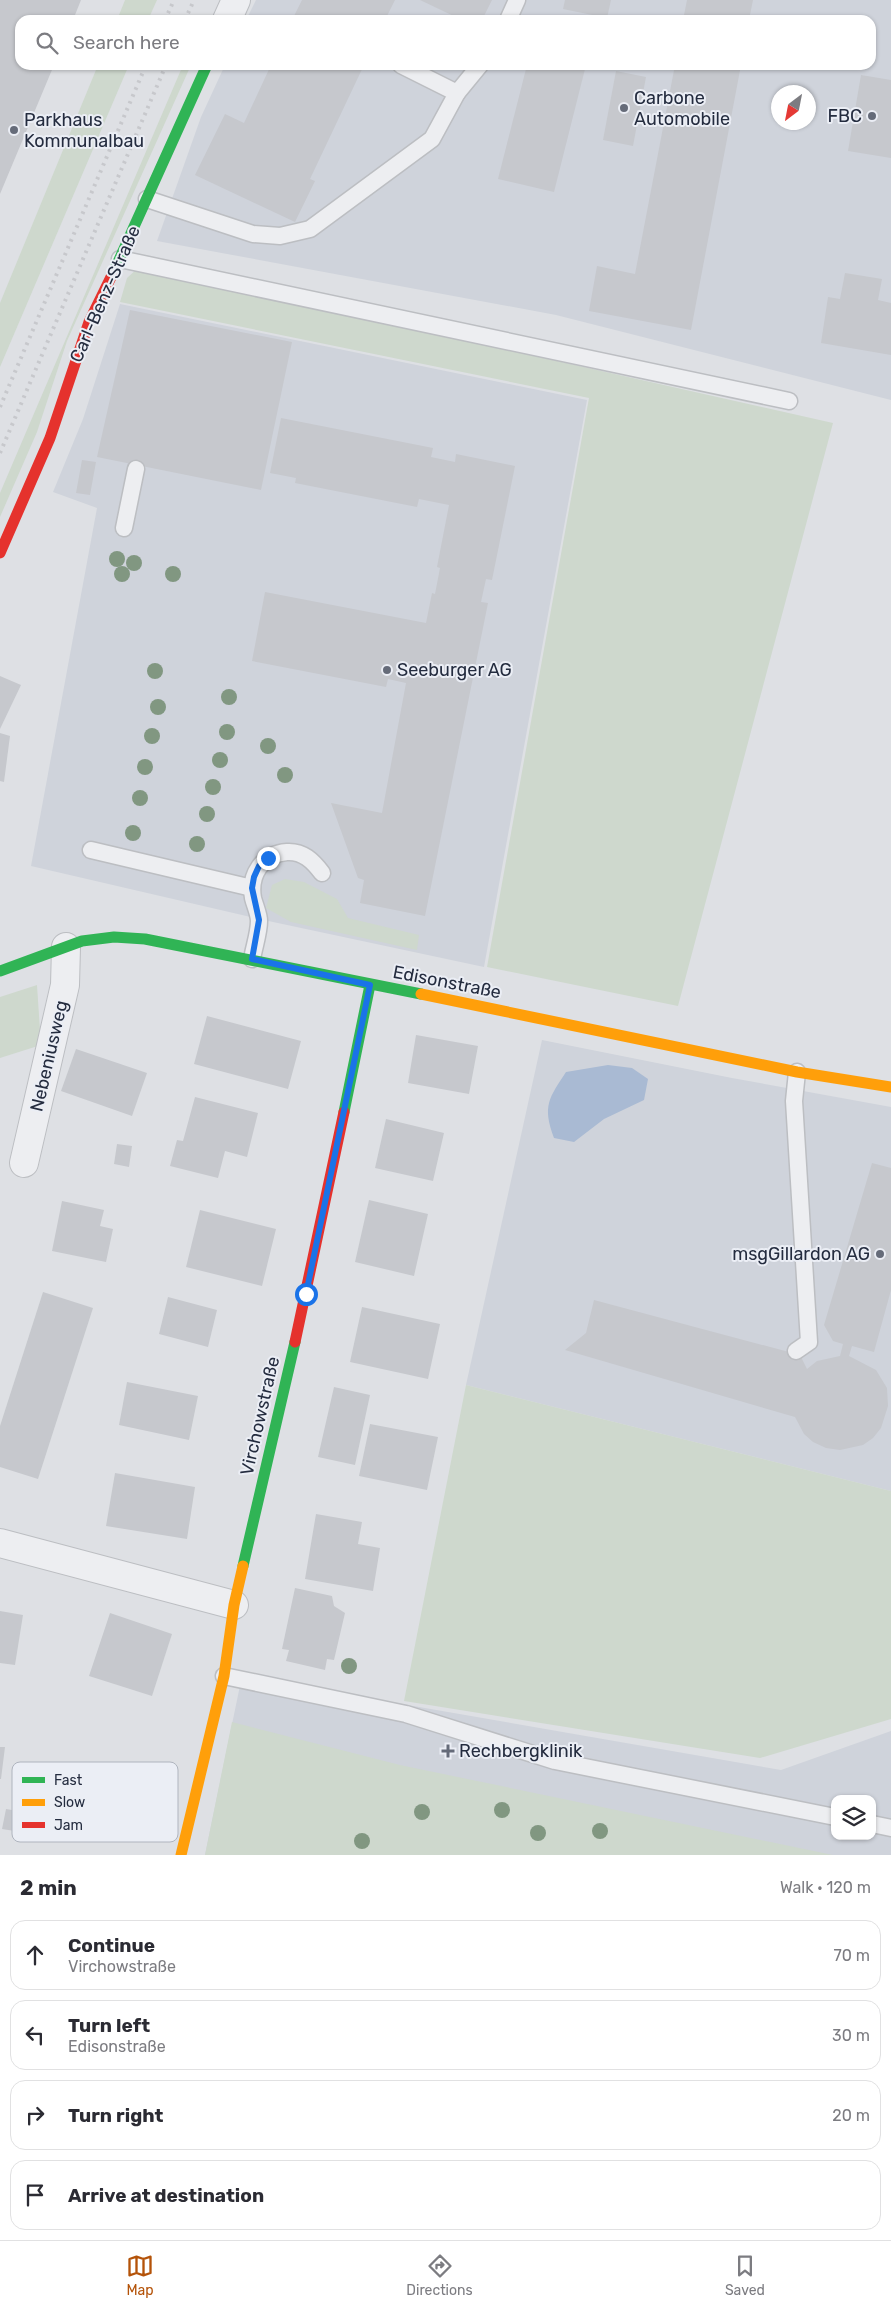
<!DOCTYPE html>
<meta charset="utf-8">
<style>
:root{--surface:#fff;--page:#f7f7f7;--text:#2b2b33;--muted:#7c7c81;--line:#e1e1e2;--accent:#b45309}
body{margin:0;font-family:Rubik,sans-serif;background:var(--page);color:var(--text)}
.controls{position:absolute;right:15px;bottom:15px;display:grid;overflow:hidden;border-radius:10px;box-shadow:0 1px 4px #0004}
.controls button{width:45px;height:45px;display:grid;place-items:center;padding:0;border:0;border-bottom:1px solid var(--line);background:var(--surface);color:var(--text);font:25px sans-serif}
.compass{position:absolute;left:771px;top:85px;width:45px;height:45px;border-radius:50%;background:var(--surface);box-shadow:0 1px 4px #0004;rotate:212deg}
.stop{position:absolute;width:15px;height:15px;margin:-11px;border:4px solid #1a73e8;border-radius:50%;background:#fff}
.stop.end{background:#1a73e8;border-color:#fff;box-shadow:0 1px 5px #0008}
.list{margin:0;padding:0;list-style:none}
h2{display:flex;justify-content:space-between;align-items:center;height:65px;margin:0;padding:0 20px;font-size:21px}
h2 small{font-size:16px;font-weight:400;color:var(--muted)}
.list li{display:grid;grid-template-columns:32px 1fr auto;gap:15px;align-items:center;box-sizing:border-box;height:70px;margin:0 10px 10px;padding:0 10px;border:1px solid var(--line);border-radius:15px}
.list b{display:block;font-size:19px;white-space:nowrap}
.list p{margin:0;font-size:16px;white-space:nowrap;color:var(--muted)}
.list em{font-size:16px;font-style:normal;color:var(--muted)}
.icon{flex:none;width:28px;height:28px;fill:none;stroke:currentColor;stroke-width:2;stroke-linecap:round;stroke-linejoin:round}
.map{position:relative;flex:none;width:891px;height:1855px;overflow:hidden}
.search{position:absolute;background:var(--surface);box-shadow:0 1px 4px #0004;left:15px;right:15px;top:15px;height:55px;display:flex;align-items:center;gap:12px;box-sizing:border-box;padding:0 18px;border-radius:15px;color:var(--muted);font-size:19px}
.sheet{height:385px;background:var(--surface)}
nav{display:flex;justify-content:space-around;align-items:center;box-sizing:border-box;height:70px;border-top:1px solid var(--line);background:var(--surface);font-size:14px;color:var(--muted)}
nav a{display:grid;justify-items:center;gap:2px}
nav .on{color:var(--accent)}
.map>svg:first-child{display:block}
</style>
<div class="map">
<svg width="891" height="1855" viewBox="0 0 891 1855">
<rect width="100%" height="100%" fill="#dee0e4"/>
<g fill="#cfd3db" fill-rule="evenodd">
<path d="M 256,0 L 891,0 L 891,400 L 556,315 L 157,241 L 201,117 L 225,65 L 871,65 L 871,20 L 246,20 ZM 778,92 L 808,92 L 808,122 L 778,122 Z"/>
<polygon points="120,304 587,400 484,967 259,919 31,866 97,508 53,492 83,419"/>
<polygon points="542,1040 732,1078 891,1107 891,1491 466,1385"/>
<path d="M 243,1671 L 396,1703 L 781,1770 L 891,1731 L 891,1855 L 205,1855 ZM 835,1799 L 872,1799 L 872,1836 L 835,1836 Z"/>
</g>
<g fill="#ced8cd">
<polygon points="125,0 157,0 148,20 117,20"/>
<polygon points="98,65 129,65 0,367 0,303"/>
<polygon points="183,65 191,65 67,341 37,432 0,517 0,493"/>
<polygon points="139,267 833,423 678,1006 487,967 589,398 120,302 127,278"/>
<polygon points="285,879 304,882 337,899 348,918 419,935 417,950 291,922 266,908 272,885"/>
<polygon points="37,985 41,1045 0,1058 0,997"/>
<polygon points="466,1385 891,1491 891,1719 760,1758 404,1701"/>
<polygon points="232,1722 400,1765 833,1855 205,1855"/>
</g>
<path fill="#a9bad3" d="M 608,1065 L 632,1068 L 648,1079 L 644,1100 L 604,1119 L 574,1142 L 554,1138 C 542,1106 549,1098 566,1072 Z"/>
<g fill="#c6c8cd">
<polygon points="0,0 81,0 73,20 20,20 20,65 54,65 0,194"/>
<polygon points="302,0 395,0 385,20 292,20"/>
<polygon points="420,0 492,0 482,20 462,20"/>
<polygon points="565,0 611,0 607,18 563,9"/>
<polygon points="687,0 753,0 749,20 683,20"/>
<polygon points="271,65 364,65 310,179 315,181 295,222 195,175 225,114 244,123"/>
<polygon points="527,65 586,65 554,192 498,179"/>
<polygon points="675,65 741,65 691,330 589,311 597,266 635,274"/>
<polygon points="616,71 646,77 633,146 603,140"/>
<polygon points="861,75 891,80 891,158 848,151"/>
<polygon points="845,273 882,279 878,300 891,303 891,355 821,343 828,297 840,299"/>
<polygon points="130,310 292,342 261,490 97,457"/>
<polygon points="281,418 433,448 431,457 455,462 456,454 515,466 492,580 486,579 481,602 488,603 425,916 360,903 364,880 358,878 331,803 382,813 406,683 388,679 386,687 252,661 265,592 426,623 432,593 435,594 440,568 437,567 449,505 419,499 417,507 295,483 296,478 270,473"/>
<polygon points="82,460 96,462 90,495 76,493"/>
<polygon points="0,676 21,685 0,729"/>
<polygon points="0,733 10,736 4,782 0,781"/>
<polygon points="207,1016 301,1041 288,1089 194,1064"/>
<polygon points="416,1035 478,1046 469,1094 408,1083"/>
<polygon points="76,1049 147,1073 132,1116 61,1091"/>
<polygon points="195,1097 258,1113 247,1157 225,1151 218,1178 170,1166 177,1140 183,1141"/>
<polygon points="386,1119 444,1133 433,1181 375,1168"/>
<polygon points="117,1144 132,1146 129,1167 114,1164"/>
<polygon points="872,1163 891,1168 891,1290 874,1352 852,1346 849,1356 876,1370 887,1388 888,1406 881,1428 873,1438 863,1445 840,1450 826,1448 813,1442 804,1434 795,1417 565,1350 586,1333 594,1300 800,1355 807,1369 817,1361 840,1356 843,1344 833,1341 824,1325"/>
<polygon points="369,1200 428,1214 414,1276 355,1262"/>
<polygon points="62,1201 104,1210 100,1226 113,1229 106,1262 52,1251"/>
<polygon points="200,1210 276,1229 262,1286 186,1267"/>
<polygon points="43,1292 93,1308 38,1479 0,1467 0,1426"/>
<polygon points="168,1297 217,1310 208,1347 159,1334"/>
<polygon points="362,1307 440,1324 428,1379 350,1362"/>
<polygon points="127,1382 198,1396 189,1440 119,1425"/>
<polygon points="334,1387 370,1395 355,1465 318,1457"/>
<polygon points="370,1424 438,1437 427,1490 359,1476"/>
<polygon points="115,1473 195,1487 187,1539 106,1526"/>
<polygon points="316,1514 362,1522 358,1544 380,1548 373,1591 305,1579"/>
<polygon points="295,1588 332,1596 334,1606 345,1613 334,1660 327,1659 325,1670 286,1661 289,1650 282,1649"/>
<polygon points="0,1611 23,1615 15,1665 0,1663"/>
<polygon points="110,1613 172,1634 152,1696 89,1676"/>
<polygon points="0,1747 5,1747 1,1779 0,1779"/>
<polygon points="6,1809 24,1812 21,1832 2,1829"/>
</g>
<g fill="none" stroke-linecap="round" stroke-linejoin="round">
<g stroke="#bcbec2" stroke-width="19">
<g id="lane">
<polyline points="508,20 517,0"/>
<polyline points="457,93 480,65"/>
<polyline points="147,199 253,234 280,236 310,229 432,139 457,93 401,65"/>
<polyline points="120,259 789,401"/>
<polyline points="124,528 136,469"/>
<polyline points="91,850 252,888"/>
<path d="M 252,959 C 254,947 259,933 259,921 C 259,914 255,906 253,898 C 249,875 262,854 287,852 C 303,851 313,861 322,873"/>
<polyline points="796,1351 809,1342 794,1101 797,1072"/>
<polyline points="224,1676 406,1714 555,1761 835,1817"/>
<polyline points="872,1824 891,1828"/>
</g>
</g>
<g stroke="#bcbec2" stroke-width="30">
<g id="street">
<polyline points="227,20 236,0"/>
<polyline points="24,1163 65,985 66,947"/>
<polyline points="0,1543 234,1605"/>
</g>
</g>
<use href="#lane" stroke="#edeef1" stroke-width="16"/>
<use href="#street" stroke="#edeef1" stroke-width="28"/>
<g stroke="#30b455" stroke-width="11">
<polyline points="114,271 207,65"/>
<polyline points="0,971 82,941 114,937 145,939 421,994"/>
<polyline points="344,1112 370,985"/>
<polyline points="243,1566 295,1342"/>
</g>
<g stroke="#ff9f0a" stroke-width="11">
<polyline points="421,994 797,1072 891,1087"/>
<polyline points="181,1855 224,1676 234,1605 243,1566"/>
</g>
<g stroke="#e5322d" stroke-width="11">
<polyline points="0,553 50,438 89,322 114,271"/>
<polyline points="295,1342 344,1112"/>
</g>
<g stroke="#c7c8cc" stroke-width="4" stroke-dasharray="2.5 5" stroke-linecap="butt">
<polyline points="165,20 174,0"/>
<polyline points="185,20 194,0"/>
<polyline points="0,407 146,65"/>
<polyline points="0,453 166,65"/>
</g>
</g>
<g fill="#819781">
<circle cx="117" cy="559" r="8"/>
<circle cx="134" cy="563" r="8"/>
<circle cx="122" cy="574" r="8"/>
<circle cx="173" cy="574" r="8"/>
<circle cx="155" cy="671" r="8"/>
<circle cx="229" cy="697" r="8"/>
<circle cx="158" cy="707" r="8"/>
<circle cx="227" cy="732" r="8"/>
<circle cx="152" cy="736" r="8"/>
<circle cx="268" cy="746" r="8"/>
<circle cx="220" cy="760" r="8"/>
<circle cx="145" cy="767" r="8"/>
<circle cx="285" cy="775" r="8"/>
<circle cx="213" cy="787" r="8"/>
<circle cx="140" cy="798" r="8"/>
<circle cx="207" cy="814" r="8"/>
<circle cx="133" cy="833" r="8"/>
<circle cx="197" cy="844" r="8"/>
<circle cx="349" cy="1666" r="8"/>
<circle cx="502" cy="1810" r="8"/>
<circle cx="422" cy="1812" r="8"/>
<circle cx="600" cy="1831" r="8"/>
<circle cx="538" cy="1833" r="8"/>
<circle cx="362" cy="1841" r="8"/>
</g>
<g fill="none" stroke-linecap="round" stroke-linejoin="round">
<polyline stroke="#1a73e8" stroke-width="6" points="268,858 259,866 254,877 252,888 259,920 252,959 370,985 306,1294"/>
</g>
<g fill="#656b79" stroke="#ebeef5" stroke-width="2">
<circle cx="624" cy="108" r="5"/>
<circle cx="872" cy="116" r="5"/>
<circle cx="14" cy="130" r="5"/>
<circle cx="387" cy="670" r="5"/>
<circle cx="880" cy="1254" r="5"/>
<path d="M445.5 1743.5h5v5h5v5h-5v5h-5v-5h-5v-5h5z"/>
</g>
<g text-anchor="middle" dominant-baseline="central" stroke-width="4" stroke-linejoin="round" paint-order="stroke">
<g font-size="18" fill="#242c3f" stroke="#ebeef5" text-anchor="start">
<text x="634" y="98">Carbone<tspan x="634" dy="21">Automobile</tspan></text>
<text x="862" y="116" text-anchor="end">FBC</text>
<text x="24" y="120">Parkhaus<tspan x="24" dy="21">Kommunalbau</tspan></text>
<text x="397" y="670">Seeburger AG</text>
<text x="870" y="1254" text-anchor="end">msgGillardon AG</text>
<text x="459" y="1751">Rechbergklinik</text>
</g>
<g font-size="18" fill="#242c3f" stroke="#ebeef5">
<text transform="translate(105 294) rotate(-66)">Carl-Benz-Straße</text>
<text transform="translate(447 982) rotate(11)">Edisonstraße</text>
<text transform="translate(49 1056) rotate(-77)">Nebeniusweg</text>
<text transform="translate(260 1416) rotate(-77)">Virchowstraße</text>
</g>
</g>
<rect x="12" y="1762" width="166" height="80" rx="8" fill="#ebeef5" stroke="#afb4be" stroke-width="1"/>
<rect x="22" y="1777" width="23" height="6" fill="#30b455"/>
<rect x="22" y="1799" width="23" height="7" fill="#ff9f0a"/>
<rect x="22" y="1822" width="23" height="6" fill="#e5322d"/>
<g font-size="14" fill="#242c3f">
<text x="54" y="1785">Fast</text>
<text x="54" y="1807">Slow</text>
<text x="54" y="1830">Jam</text>
</g>
</svg>
<div class="controls">
<button><svg class="icon" aria-label="layers" viewBox="0 0 24 24"><path d="M12 4l9 5-9 5-9-5zM3 14l9 5 9-5"/></svg></button>
</div>
<svg class="compass" viewBox="-18 -18 36 36"><path d="M0-13l5 13h-10z" fill="#e53935"/><path d="M0 13l5-13h-10z" fill="#7c7c81"/></svg>
<div class="stop" style="left:306px;top:1294px"></div>
<div class="stop end" style="left:268px;top:858px"></div>
<div class="search"><svg class="icon" aria-label="search" viewBox="0 0 24 24"><circle cx="10" cy="10" r="6"/><path d="M15 15l6 6"/></svg>Search here</div>
</div>
<section class="sheet">
<h2>2 min<small>Walk · 120 m</small></h2>
<ul class="list">
<li><svg class="icon" aria-label="ahead" viewBox="0 0 24 24"><path d="M12 20V5M6 11l6-6 6 6"/></svg><div><b>Continue</b><p>Virchowstraße</p></div><em>70 m</em></li>
<li><svg class="icon" aria-label="left" viewBox="0 0 24 24"><path d="M17 20v-9H6M10 6l-5 5 5 5"/></svg><div><b>Turn left</b><p>Edisonstraße</p></div><em>30 m</em></li>
<li><svg class="icon" aria-label="right" viewBox="0 0 24 24"><path d="M7 20v-9h11M14 6l5 5-5 5"/></svg><div><b>Turn right</b></div><em>20 m</em></li>
<li><svg class="icon" aria-label="arrive" viewBox="0 0 24 24"><path d="M6 21V4h12l-3 4 3 4H6"/></svg><div><b>Arrive at destination</b></div></li>
</ul>
</section>
<nav>
<a class="on"><svg class="icon" aria-label="map" viewBox="0 0 24 24"><path d="M3 6l6-2 6 2 6-2v14l-6 2-6-2-6 2zM9 4v14M15 6v14"/></svg>Map</a>
<a><svg class="icon" aria-label="directions" viewBox="0 0 24 24"><path d="M12 3l9 9-9 9-9-9zM9 14v-3h6M13 9l2 2-2 2"/></svg>Directions</a>
<a><svg class="icon" aria-label="saved" viewBox="0 0 24 24"><path d="M7 4h10v16l-5-4-5 4z"/></svg>Saved</a>
</nav>
